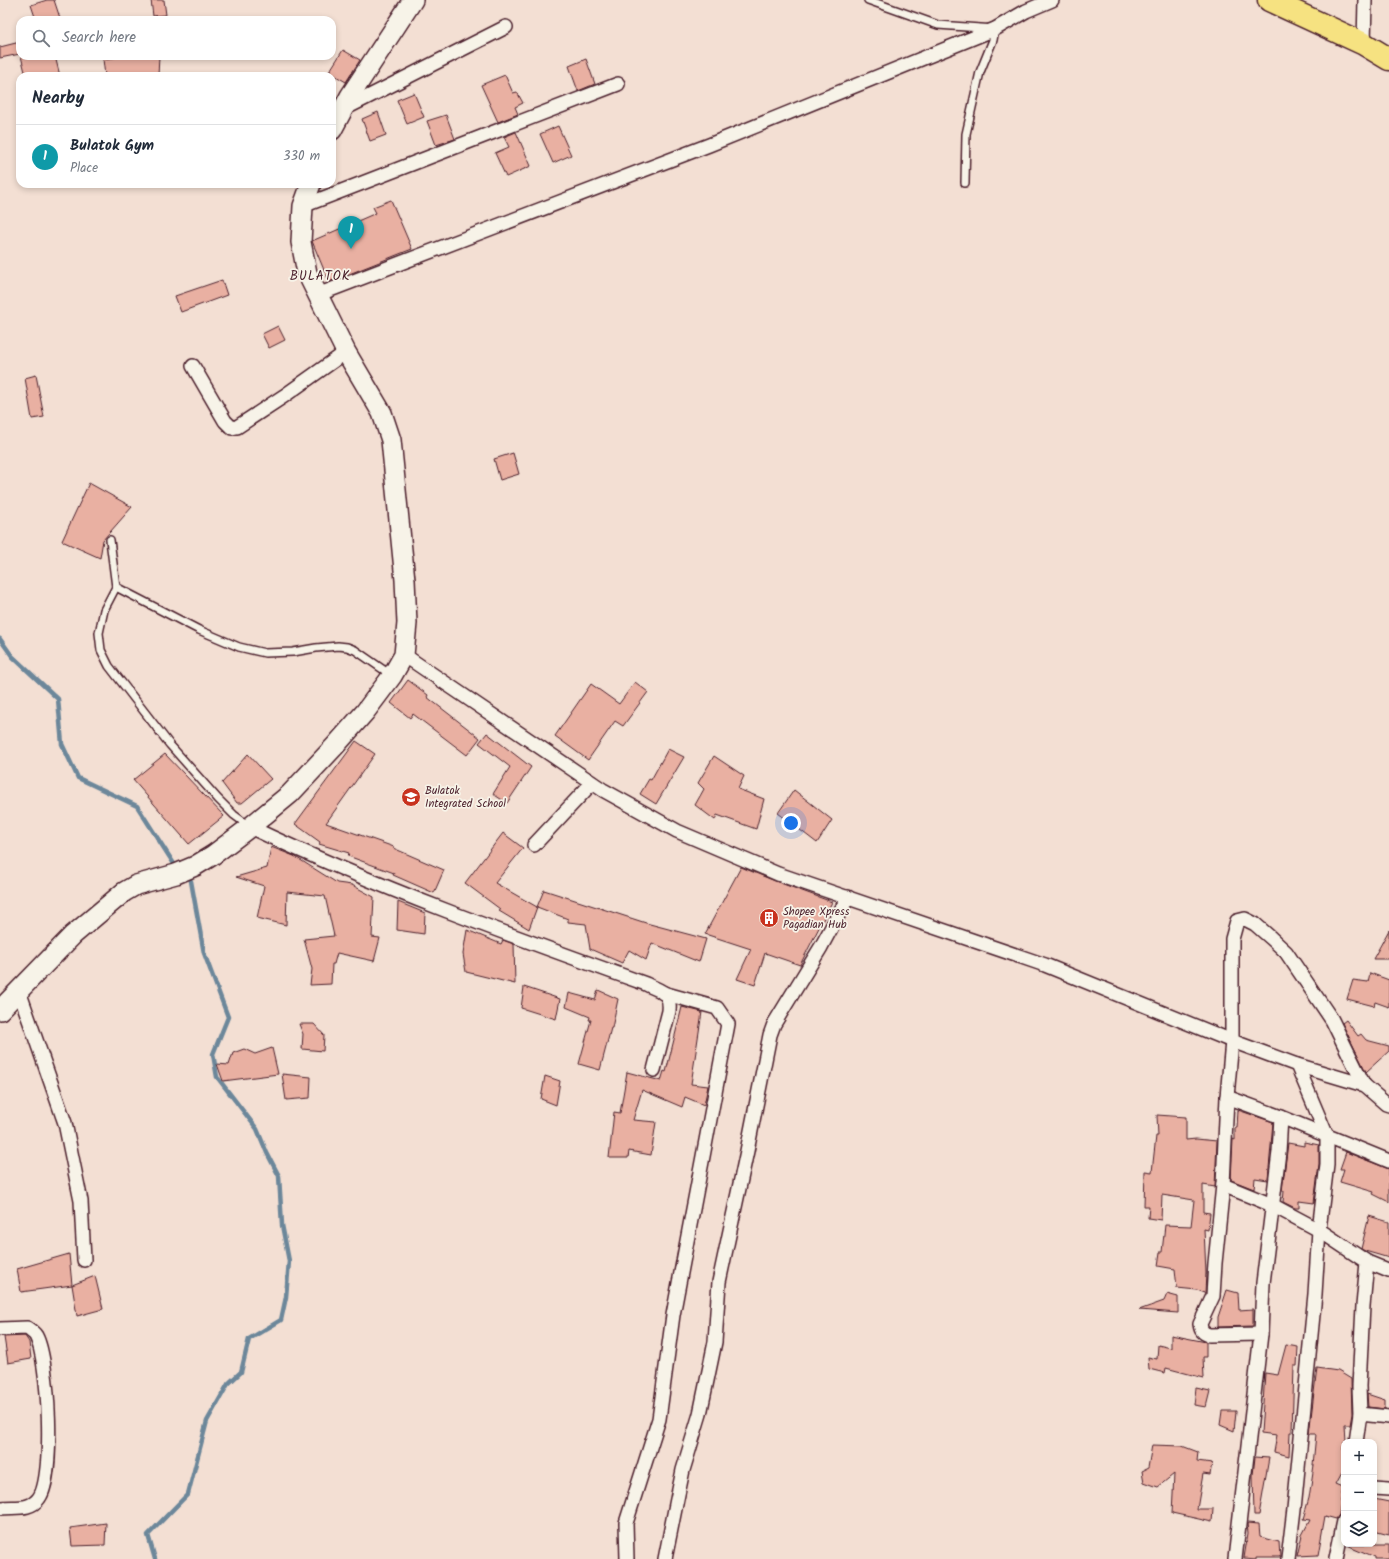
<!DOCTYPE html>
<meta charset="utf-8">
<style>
:root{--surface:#fff;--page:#f6f6f7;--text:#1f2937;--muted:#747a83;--line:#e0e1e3;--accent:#2563eb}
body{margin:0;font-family:Kalam,sans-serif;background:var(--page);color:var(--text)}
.controls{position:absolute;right:12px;bottom:12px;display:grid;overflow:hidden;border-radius:8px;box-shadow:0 2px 6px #0003}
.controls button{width:36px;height:36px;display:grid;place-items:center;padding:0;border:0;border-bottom:1px solid var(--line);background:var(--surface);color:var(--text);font:20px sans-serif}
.you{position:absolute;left:791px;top:823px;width:14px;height:14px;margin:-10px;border:3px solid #fff;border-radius:50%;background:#1a73e8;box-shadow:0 0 0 6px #1a73e833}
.badge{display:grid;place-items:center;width:26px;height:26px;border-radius:50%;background:var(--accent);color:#fff;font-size:13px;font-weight:700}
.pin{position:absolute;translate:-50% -33px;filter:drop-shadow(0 1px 2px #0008)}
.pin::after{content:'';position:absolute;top:21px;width:14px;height:12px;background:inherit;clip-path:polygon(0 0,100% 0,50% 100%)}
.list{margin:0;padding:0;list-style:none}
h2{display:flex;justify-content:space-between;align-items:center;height:52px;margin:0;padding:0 16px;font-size:17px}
h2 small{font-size:13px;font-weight:400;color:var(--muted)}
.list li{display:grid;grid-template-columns:26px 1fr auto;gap:12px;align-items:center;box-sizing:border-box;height:64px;padding:0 16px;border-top:1px solid var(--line)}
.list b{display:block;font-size:15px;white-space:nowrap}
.list p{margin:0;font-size:13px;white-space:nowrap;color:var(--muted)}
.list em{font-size:13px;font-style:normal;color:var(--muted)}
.icon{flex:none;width:22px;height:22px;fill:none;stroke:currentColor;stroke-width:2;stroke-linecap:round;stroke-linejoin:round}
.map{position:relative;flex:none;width:1389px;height:1559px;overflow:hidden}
.search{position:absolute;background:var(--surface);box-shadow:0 2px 6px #0003;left:16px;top:16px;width:320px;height:44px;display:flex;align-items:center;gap:10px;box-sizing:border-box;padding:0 14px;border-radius:12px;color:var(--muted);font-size:15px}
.panel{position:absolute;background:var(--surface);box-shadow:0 2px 6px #0003;left:16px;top:72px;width:320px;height:116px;border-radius:12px}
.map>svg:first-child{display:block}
</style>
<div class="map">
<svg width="1389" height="1559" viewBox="0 0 1389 1559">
<rect width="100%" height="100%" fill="#f3dfd3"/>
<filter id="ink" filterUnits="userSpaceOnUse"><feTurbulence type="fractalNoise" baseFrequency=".025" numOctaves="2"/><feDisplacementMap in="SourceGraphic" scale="8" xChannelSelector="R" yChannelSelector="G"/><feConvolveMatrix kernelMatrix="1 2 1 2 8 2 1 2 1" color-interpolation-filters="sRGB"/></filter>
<g filter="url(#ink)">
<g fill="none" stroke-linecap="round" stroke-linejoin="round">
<g stroke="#6c879a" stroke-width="4.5">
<polyline points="0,639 12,656 58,699 62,744 78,778 137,806 176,867"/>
<polyline points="155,1559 148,1535 188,1494 207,1421 228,1384 241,1372 249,1339 281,1320 286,1297 289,1261 282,1225 279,1176 267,1153 257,1129 217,1077 213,1054 228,1017 204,953 191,881"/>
</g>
</g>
<g fill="#e9b0a2" stroke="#4a1f2b">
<polygon points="47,0 54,0 60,18 54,20 36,20 31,5"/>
<polygon points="151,0 164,0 166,15 153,16"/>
<polygon points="20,42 20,54 0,58 0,47"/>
<polygon points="343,50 360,60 346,82 329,72"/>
<polygon points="21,56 55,56 60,76 26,76"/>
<polygon points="128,56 159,56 158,76 105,76 103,59"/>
<polygon points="586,59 595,84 578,91 569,66"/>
<polygon points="505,75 513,93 517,92 523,103 515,107 518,114 498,122 481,85"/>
<polygon points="414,93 424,117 407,124 397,100"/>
<polygon points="378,112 386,135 370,141 362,119"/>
<polygon points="446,115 455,139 436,145 427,121"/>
<polygon points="558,126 571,155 553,163 540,134"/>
<polygon points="516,132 531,166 506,177 495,153 509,147 504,137"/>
<polygon points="391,200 412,249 329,282 312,241 376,213 373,207"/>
<polygon points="222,280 227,295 181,312 175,296"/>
<polygon points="278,326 285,340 269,348 262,334"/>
<polygon points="36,375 44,417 32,419 25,378"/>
<polygon points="513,453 519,474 500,480 494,459"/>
<polygon points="89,483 132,507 103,540 100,558 62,541"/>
<polygon points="408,680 428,695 427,697 480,738 467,755 413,714 410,718 391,703"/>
<polygon points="635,682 648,692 623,726 615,721 588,760 555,736 591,684 619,704"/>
<polygon points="487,733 531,767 507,803 493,794 510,767 479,743"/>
<polygon points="356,741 375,754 326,823 394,847 393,848 444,870 434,893 393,875 394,873 348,856 349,853 319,844 320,842 295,824"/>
<polygon points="668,749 684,757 656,804 640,794 649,779 651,780"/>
<polygon points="165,754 224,816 189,844 133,780"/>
<polygon points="248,754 271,779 242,803 237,803 222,783"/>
<polygon points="714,756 744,776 738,789 764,799 756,829 717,815 715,820 695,805 704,789 698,783"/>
<polygon points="794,790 832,820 817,843 778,813"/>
<polygon points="503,833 523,848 495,883 537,907 529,929 499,911 500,909 465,883"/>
<polygon points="271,847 294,856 337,883 352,885 374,897 372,937 380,938 374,961 337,953 334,964 332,964 331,984 310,985 312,969 304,939 334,936 325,896 287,892 286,925 257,918 264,886 236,877 267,868"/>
<polygon points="741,867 775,881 832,902 800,965 765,953 755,985 737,979 751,949 705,934"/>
<polygon points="544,890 646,923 706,939 699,962 652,943 646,960 629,950 622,963 590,949 586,924 568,922 568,919 537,907"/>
<polygon points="398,902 425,913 424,934 397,930"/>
<polygon points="467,930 501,944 503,940 514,944 515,984 466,972 463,954"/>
<polygon points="1389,930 1389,959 1373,959"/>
<polygon points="1370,973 1389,980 1389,1007 1375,1002 1374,1006 1347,999 1353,980 1368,982"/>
<polygon points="524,987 560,999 556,1019 521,1008"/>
<polygon points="598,990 618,999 612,1028 611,1028 600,1070 579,1064 591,1020 589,1020 590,1017 566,1007 569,993 595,1000"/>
<polygon points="682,1007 702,1012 691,1084 708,1086 704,1105 685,1097 682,1107 642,1090 633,1120 656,1122 651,1155 629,1151 628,1158 609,1158 614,1112 620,1113 627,1072 661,1081 664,1071 666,1072"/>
<polygon points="1346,1020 1358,1036 1361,1034 1366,1040 1389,1046 1389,1051 1366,1072 1342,1023"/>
<polygon points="299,1024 314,1024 324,1035 323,1051 302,1049 303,1034"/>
<polygon points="272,1048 278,1074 223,1081 217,1064 229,1065 233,1053 244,1049 255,1054"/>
<polygon points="282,1074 311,1077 310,1098 286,1100"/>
<polygon points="545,1076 560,1081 556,1105 541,1099"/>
<polygon points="1238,1110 1273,1122 1268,1180 1255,1178 1254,1189 1231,1180 1233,1139 1235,1140 1235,1128 1237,1128"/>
<polygon points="1157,1115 1186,1117 1186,1140 1196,1139 1217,1141 1215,1187 1203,1185 1203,1212 1210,1213 1208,1230 1204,1229 1206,1273 1205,1293 1197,1290 1177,1288 1175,1269 1158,1266 1160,1252 1162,1252 1165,1225 1191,1226 1194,1200 1162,1195 1161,1220 1148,1218 1149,1206 1144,1206 1145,1171 1152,1172 1156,1136 1158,1136"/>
<polygon points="1304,1142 1319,1145 1319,1164 1314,1203 1299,1201 1299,1208 1295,1208 1283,1202 1284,1191 1282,1191 1288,1143 1304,1146"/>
<polygon points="1346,1152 1389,1169 1389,1202 1373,1194 1374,1192 1340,1182 1344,1169 1340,1169"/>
<polygon points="1369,1216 1389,1222 1389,1258 1365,1251 1361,1249"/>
<polygon points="69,1254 72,1285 21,1292 17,1269"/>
<polygon points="95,1276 103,1309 77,1316 72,1285"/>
<polygon points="1227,1290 1238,1293 1239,1310 1253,1309 1253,1326 1218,1327 1218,1317"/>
<polygon points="1167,1294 1178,1297 1178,1313 1139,1310 1164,1301"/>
<polygon points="1171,1335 1206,1342 1206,1357 1203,1357 1204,1378 1166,1368 1165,1373 1149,1369 1148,1357 1157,1359 1158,1345 1171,1348"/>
<polygon points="25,1336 29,1342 31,1359 8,1363 4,1337"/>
<polygon points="1286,1345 1298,1347 1297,1366 1294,1366 1292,1432 1290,1432 1289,1456 1274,1452 1277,1435 1261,1433 1265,1373 1278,1375"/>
<polygon points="1317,1368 1338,1371 1351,1379 1352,1414 1350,1425 1345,1425 1346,1442 1344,1442 1344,1469 1336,1484 1343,1487 1339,1515 1336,1519 1325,1516 1318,1555 1297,1556 1302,1535 1310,1520 1303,1519 1309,1498 1314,1465 1313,1465 1316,1434 1309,1434"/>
<polygon points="1196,1388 1210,1391 1206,1407 1194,1405"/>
<polygon points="1367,1394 1385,1400 1385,1409 1368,1407"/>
<polygon points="1222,1411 1236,1411 1234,1431 1220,1425"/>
<polygon points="1152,1445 1182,1446 1198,1452 1197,1461 1212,1463 1210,1475 1203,1474 1197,1509 1213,1509 1212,1522 1172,1513 1174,1474 1158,1487 1144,1482 1142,1471 1148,1468"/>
<polygon points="1255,1457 1269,1458 1259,1515 1254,1515 1253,1475"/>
<polygon points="1374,1499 1389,1502 1389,1535 1374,1531"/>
<polygon points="106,1523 105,1545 72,1546 70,1528"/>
<polygon points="1247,1523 1259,1524 1260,1537 1279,1542 1280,1557 1257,1557 1257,1559 1244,1558 1248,1533"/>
<polygon points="1347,1544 1389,1544 1389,1559 1375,1559 1375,1557 1347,1545"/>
</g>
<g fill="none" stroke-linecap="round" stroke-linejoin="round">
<g stroke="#4a1f2b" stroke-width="10">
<g id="lane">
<polyline points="868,0 938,25 995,29 993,40 980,72 966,134 965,183"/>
<polyline points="110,540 116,587 104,610 99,633 101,650 109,666 170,745 218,799 234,815 249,826"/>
<polyline points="116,587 199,630 239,647 265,653 293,652 316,648 338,646 347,647 355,650 391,675"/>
</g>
</g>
<g stroke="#4a1f2b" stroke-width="16">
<g id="street">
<polyline points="1364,44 1365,0"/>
<polyline points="342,110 506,27"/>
<polyline points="303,206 618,84"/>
<polyline points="317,295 709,145 995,29 1026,11 1052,0"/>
<polyline points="193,366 225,421 232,428 237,427 284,396 346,352"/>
<polyline points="404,655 603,790 677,831 778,874 1045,965 1232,1041 1297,1065 1364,1085 1386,1104 1389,1105"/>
<path d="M 250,827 C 378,888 512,936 646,984 C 661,992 671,991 669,1011 L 654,1070"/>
<polyline points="534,845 592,783"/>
<polyline points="19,991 65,1123 81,1201 84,1260"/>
<polyline points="1227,1097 1281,1117 1389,1161"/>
<polyline points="1223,1185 1272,1205 1319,1230 1367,1262 1389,1271"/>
<path d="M 0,1329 L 27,1328 C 30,1330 34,1333 36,1336 C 49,1360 55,1476 39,1498 C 30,1511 14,1506 0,1508"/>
<path d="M 1261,1334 L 1209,1335 C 1203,1333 1201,1331 1200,1324 L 1213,1296 L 1215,1263 L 1223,1185 L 1227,1097 L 1232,1041 L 1232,939 L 1237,921 L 1245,919 L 1255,924 L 1271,938 L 1286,952 L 1332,1020 L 1364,1085"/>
<polyline points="1360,1414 1389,1417"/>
<polyline points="1356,1442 1360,1414 1359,1386 1363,1306 1367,1262"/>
<polyline points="1374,1488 1389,1489"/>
<polyline points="627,1559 626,1523 659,1419 673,1315 728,1024 717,1008 663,993"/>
<polyline points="665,1559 676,1504 683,1470 700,1414 715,1342 719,1282 747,1151 770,1035 774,1024 821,947 848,897"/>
<polyline points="1235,1559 1261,1334 1263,1283 1279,1152 1281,1117"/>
<polyline points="1288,1559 1294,1509 1315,1294 1319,1230 1327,1164 1327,1136 1297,1065"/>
<polyline points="1336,1559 1344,1521"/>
</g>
</g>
<g stroke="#4a1f2b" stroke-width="22">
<g id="secondary">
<polyline points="332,130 350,96 413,0"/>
<polyline points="0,1010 73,935 124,892 136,885 176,874 195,866 213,855 250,827 290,794 335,746 365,712 392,676 404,655 407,623 405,580 391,440 382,413 346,352 307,273 301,242 303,206 311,184"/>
</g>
</g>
<g stroke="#4a1f2b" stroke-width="25">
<polyline id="highway" points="1269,0 1364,44 1389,59"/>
</g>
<use href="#lane" stroke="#f7f3e8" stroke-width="7"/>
<use href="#street" stroke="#f7f3e8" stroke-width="13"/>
<use href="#secondary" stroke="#f7f3e8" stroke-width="19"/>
<use href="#highway" stroke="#f6e281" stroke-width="22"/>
</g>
</g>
<defs>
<g id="school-disc" transform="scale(1)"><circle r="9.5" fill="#c8321e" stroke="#f7f3e8"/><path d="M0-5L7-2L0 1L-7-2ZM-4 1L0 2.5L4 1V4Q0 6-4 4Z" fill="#fff"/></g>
<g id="building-disc" transform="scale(1)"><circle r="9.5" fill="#c8321e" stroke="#f7f3e8"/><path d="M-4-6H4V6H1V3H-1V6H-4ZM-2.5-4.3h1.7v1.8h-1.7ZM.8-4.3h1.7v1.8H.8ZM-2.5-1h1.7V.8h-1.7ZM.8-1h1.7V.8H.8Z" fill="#fff"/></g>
</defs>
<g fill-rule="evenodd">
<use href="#school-disc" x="411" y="797"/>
<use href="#building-disc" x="769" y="918"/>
</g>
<g text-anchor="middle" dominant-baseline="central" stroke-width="3.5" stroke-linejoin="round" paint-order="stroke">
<g font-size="11" fill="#4a1f2b" stroke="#f7f3e8" text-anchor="start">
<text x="425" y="791">Bulatok<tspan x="425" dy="13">Integrated School</tspan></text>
<text x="783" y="912">Shopee Xpress<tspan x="783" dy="13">Pagadian Hub</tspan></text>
</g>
<g font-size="13" letter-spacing="1" fill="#4a1f2b" stroke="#f7f3e8">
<text x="320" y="276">BULATOK</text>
</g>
</g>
</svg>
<div class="controls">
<button>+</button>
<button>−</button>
<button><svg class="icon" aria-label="layers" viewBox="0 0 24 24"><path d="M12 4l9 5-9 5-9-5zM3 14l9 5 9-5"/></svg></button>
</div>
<div class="you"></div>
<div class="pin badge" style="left:351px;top:249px;background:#0f9aa8">1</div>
<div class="search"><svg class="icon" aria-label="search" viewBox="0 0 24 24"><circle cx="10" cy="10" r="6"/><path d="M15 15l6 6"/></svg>Search here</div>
<section class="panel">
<h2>Nearby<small></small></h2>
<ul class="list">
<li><span class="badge" style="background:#0f9aa8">1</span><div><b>Bulatok Gym</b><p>Place</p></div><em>330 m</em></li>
</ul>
</section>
</div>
